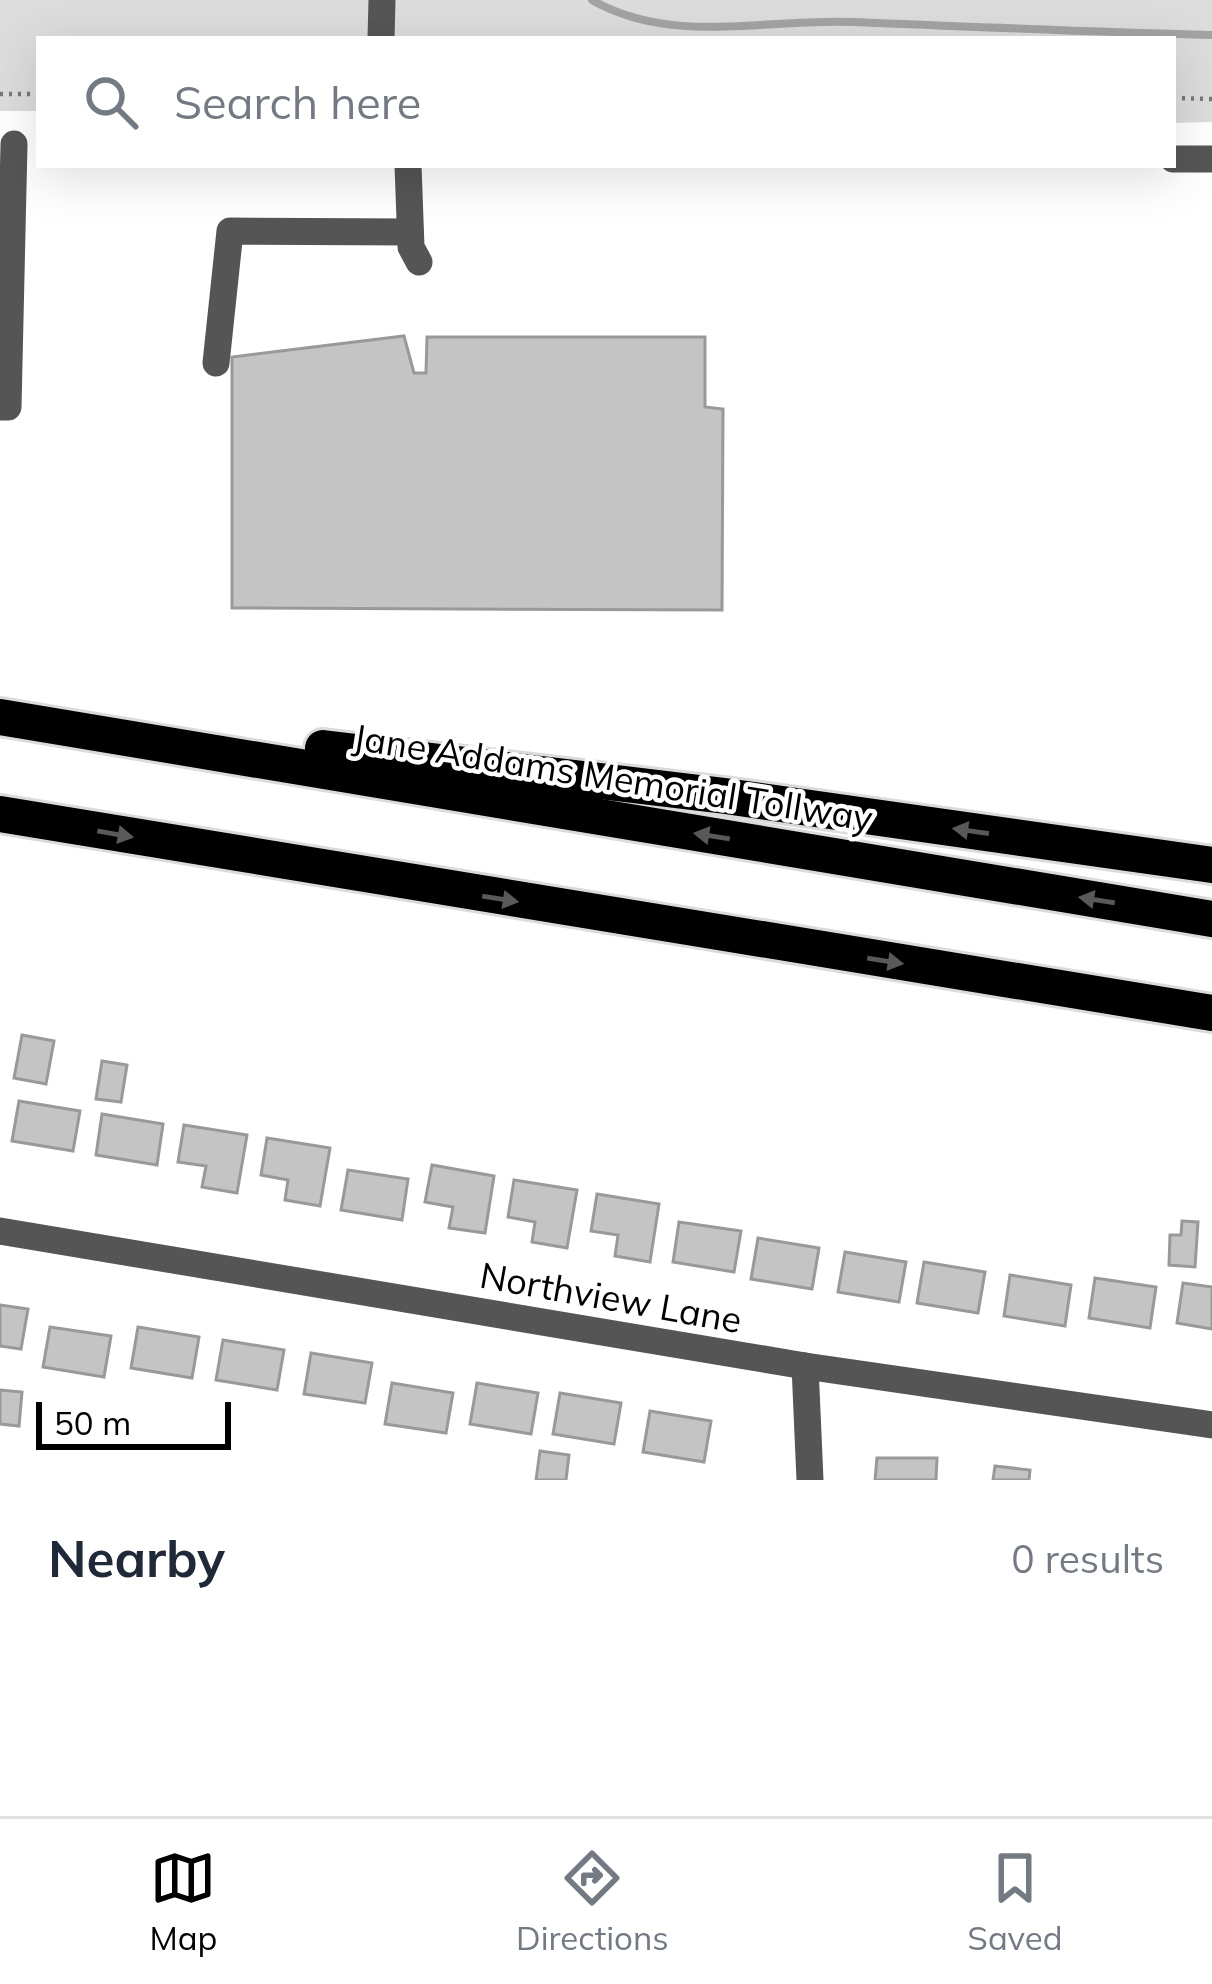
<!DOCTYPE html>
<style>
:root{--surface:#fff;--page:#f2f2f3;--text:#1f2937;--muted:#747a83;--line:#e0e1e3;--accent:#000}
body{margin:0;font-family:Mulish,sans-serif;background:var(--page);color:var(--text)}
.scale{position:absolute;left:36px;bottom:30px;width:195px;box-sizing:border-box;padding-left:12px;border:6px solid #000;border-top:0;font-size:33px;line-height:42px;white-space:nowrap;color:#000;-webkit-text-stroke:9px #fff;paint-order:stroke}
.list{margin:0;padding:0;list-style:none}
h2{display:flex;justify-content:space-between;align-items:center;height:156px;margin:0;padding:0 48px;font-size:51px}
h2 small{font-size:39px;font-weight:400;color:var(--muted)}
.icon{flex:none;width:66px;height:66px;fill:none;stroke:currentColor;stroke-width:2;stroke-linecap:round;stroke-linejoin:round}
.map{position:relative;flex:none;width:1212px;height:1480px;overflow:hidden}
.search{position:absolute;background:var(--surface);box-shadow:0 12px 48px #0002;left:36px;right:36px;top:36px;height:132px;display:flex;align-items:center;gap:30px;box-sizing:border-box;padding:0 42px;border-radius:0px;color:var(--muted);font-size:45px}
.sheet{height:336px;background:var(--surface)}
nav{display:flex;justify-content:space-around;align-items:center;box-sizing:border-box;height:168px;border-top:3px solid var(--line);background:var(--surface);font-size:33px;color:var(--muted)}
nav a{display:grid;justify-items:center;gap:6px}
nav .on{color:var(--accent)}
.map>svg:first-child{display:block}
</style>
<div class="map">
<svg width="1212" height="1480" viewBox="0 0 1212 1480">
<rect width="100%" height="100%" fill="#fff"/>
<polygon fill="#dcdcdc" points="0,0 1212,0 1212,122 1173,123 1173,39 39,39 39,111 0,111"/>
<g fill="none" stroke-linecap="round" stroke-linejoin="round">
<path stroke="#a3a3a3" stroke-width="8" d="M 592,0 C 672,46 765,18 853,22 C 973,27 1092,32 1212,35"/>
</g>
<g fill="#c4c4c4" stroke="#999" stroke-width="3">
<polygon points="404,336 414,373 426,373 427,337 705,337 705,407 723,409 722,610 232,608 232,357"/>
<polygon points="22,1035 54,1041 46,1084 14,1078"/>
<polygon points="102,1061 127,1065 121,1102 96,1099"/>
<polygon points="19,1101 80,1111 73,1151 12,1141"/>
<polygon points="102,1114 163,1124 157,1165 96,1155"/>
<polygon points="184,1125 247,1135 237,1193 202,1187 206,1166 178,1162"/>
<polygon points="267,1138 330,1148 320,1206 285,1200 288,1180 261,1175"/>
<polygon points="432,1165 494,1176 485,1233 449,1228 453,1207 425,1202"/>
<polygon points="348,1170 408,1179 402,1220 341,1210"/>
<polygon points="514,1180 577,1190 567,1248 532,1242 535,1222 508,1217"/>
<polygon points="597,1194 659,1204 650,1262 615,1256 618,1235 591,1231"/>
<polygon points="1182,1221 1198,1222 1195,1267 1169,1265 1170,1235 1181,1235"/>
<polygon points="679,1222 741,1231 734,1272 673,1262"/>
<polygon points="758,1238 819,1248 812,1289 751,1279"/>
<polygon points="845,1252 906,1262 899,1302 838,1292"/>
<polygon points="924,1262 985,1272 978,1313 917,1303"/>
<polygon points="1010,1275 1071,1285 1065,1326 1004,1316"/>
<polygon points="1095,1278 1156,1287 1150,1328 1089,1318"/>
<polygon points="1183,1283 1212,1287 1212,1329 1177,1323"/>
<polygon points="0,1305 28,1309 21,1349 0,1346"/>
<polygon points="50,1327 111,1336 104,1377 43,1367"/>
<polygon points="138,1327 199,1337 192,1378 131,1368"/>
<polygon points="223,1340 284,1350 277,1390 216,1380"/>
<polygon points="311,1353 372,1363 365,1403 304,1394"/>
<polygon points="392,1383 453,1393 446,1433 385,1424"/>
<polygon points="477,1383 538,1393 531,1434 470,1424"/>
<polygon points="0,1390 22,1392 19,1426 0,1424"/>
<polygon points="560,1393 621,1403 614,1444 553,1434"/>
<polygon points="650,1411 711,1421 704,1462 643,1452"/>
<polygon points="540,1451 569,1455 566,1480 536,1480"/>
<polygon points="877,1458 937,1458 936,1480 875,1480"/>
<polygon points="995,1466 1030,1470 1029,1480 993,1480"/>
</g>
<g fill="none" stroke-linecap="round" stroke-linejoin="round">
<g stroke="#dbdbdb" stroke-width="42">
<g id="highway">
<polyline points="0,717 1212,919"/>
<polyline points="323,748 725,796 1212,865"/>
<polyline points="0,814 1212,1013"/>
</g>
</g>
<g stroke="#777" stroke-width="4.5" stroke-dasharray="3 6" stroke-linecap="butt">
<polyline points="0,94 39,94"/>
<polyline points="1173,98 1212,99"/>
</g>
<g stroke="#555" stroke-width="27">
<polyline points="381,39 382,0"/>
<polyline points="1173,159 1212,159"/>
<polyline points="408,165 411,247 419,262"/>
<polyline points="216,363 230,231 410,232"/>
<polyline points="0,407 8,407 14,144"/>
<polyline points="0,1231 805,1366 1212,1425"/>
<polyline points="805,1366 810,1480"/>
</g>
<use href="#highway" stroke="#000" stroke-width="36"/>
</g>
<defs><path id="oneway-solid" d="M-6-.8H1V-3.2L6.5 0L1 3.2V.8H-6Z" transform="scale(3)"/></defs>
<g fill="#595959">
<use href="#oneway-solid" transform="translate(971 831) rotate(-172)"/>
<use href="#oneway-solid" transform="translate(115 834) rotate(10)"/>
<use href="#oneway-solid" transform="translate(712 836) rotate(-171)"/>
<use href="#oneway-solid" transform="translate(500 899) rotate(9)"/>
<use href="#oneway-solid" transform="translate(1097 900) rotate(-171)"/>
<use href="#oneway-solid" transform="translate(885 961) rotate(9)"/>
</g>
<g text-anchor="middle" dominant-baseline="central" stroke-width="9" stroke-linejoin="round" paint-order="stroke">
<g font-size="36" fill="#000" stroke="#fff">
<text transform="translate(613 777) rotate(9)">Jane Addams Memorial Tollway</text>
<text transform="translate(611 1297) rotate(10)">Northview Lane</text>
</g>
</g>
</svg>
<div class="scale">50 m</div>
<div class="search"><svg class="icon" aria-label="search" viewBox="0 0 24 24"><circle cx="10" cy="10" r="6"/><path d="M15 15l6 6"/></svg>Search here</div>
</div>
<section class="sheet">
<h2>Nearby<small>0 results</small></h2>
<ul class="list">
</ul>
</section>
<nav>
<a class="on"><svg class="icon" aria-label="map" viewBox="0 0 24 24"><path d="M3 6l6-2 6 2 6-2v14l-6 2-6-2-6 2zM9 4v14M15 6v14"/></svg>Map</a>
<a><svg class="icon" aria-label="directions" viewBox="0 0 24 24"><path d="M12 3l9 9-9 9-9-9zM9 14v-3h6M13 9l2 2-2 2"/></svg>Directions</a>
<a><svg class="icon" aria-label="saved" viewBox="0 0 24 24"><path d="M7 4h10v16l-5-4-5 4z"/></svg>Saved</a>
</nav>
